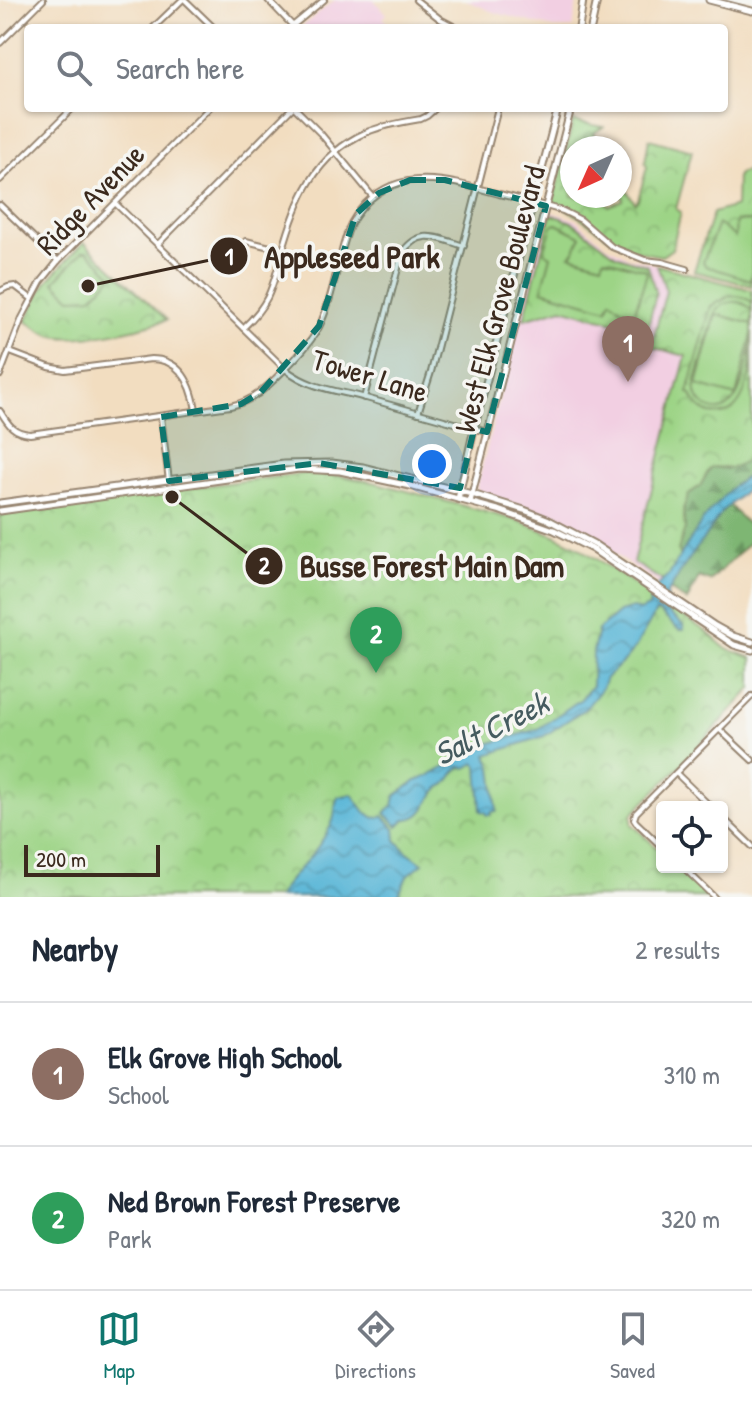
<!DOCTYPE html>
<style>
:root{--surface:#fff;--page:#f6f6f7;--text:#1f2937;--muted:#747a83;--line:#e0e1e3;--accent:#0f766e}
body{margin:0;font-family:"Patrick Hand",sans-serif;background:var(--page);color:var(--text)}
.controls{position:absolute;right:24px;bottom:24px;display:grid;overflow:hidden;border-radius:8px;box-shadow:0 2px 6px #0004}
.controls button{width:72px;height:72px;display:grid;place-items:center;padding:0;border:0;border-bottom:2px solid var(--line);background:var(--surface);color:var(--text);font:40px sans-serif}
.compass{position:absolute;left:560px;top:136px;width:72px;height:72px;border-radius:50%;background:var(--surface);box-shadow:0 2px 6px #0004;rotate:225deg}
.scale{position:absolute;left:24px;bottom:20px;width:136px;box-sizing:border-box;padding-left:8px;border:4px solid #3b2a1e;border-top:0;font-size:22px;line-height:28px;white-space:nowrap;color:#3b2a1e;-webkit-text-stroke:6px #f6f6f2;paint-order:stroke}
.you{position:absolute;left:432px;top:464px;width:28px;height:28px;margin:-20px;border:6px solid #fff;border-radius:50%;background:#1a73e8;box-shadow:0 0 0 12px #1a73e833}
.badge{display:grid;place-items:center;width:52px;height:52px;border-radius:50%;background:var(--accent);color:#fff;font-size:26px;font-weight:700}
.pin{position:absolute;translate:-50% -66px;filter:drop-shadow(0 2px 4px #0008)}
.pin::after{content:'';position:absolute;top:42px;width:28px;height:24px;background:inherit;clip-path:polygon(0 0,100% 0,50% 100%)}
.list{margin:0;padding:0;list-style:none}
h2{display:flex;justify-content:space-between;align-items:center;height:104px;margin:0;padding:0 32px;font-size:34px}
h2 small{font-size:26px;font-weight:400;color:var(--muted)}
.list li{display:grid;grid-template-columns:52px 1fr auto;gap:24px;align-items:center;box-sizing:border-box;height:144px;padding:0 32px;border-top:2px solid var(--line)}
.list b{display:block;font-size:30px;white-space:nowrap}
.list p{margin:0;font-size:26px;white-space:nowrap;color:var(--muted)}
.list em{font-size:26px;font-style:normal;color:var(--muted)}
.icon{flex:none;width:44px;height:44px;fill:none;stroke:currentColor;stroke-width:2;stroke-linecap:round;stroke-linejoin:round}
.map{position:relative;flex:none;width:752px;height:897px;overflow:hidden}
.search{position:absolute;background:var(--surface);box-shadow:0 2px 6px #0004;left:24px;right:24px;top:24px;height:88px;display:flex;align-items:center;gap:20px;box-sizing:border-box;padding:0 28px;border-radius:8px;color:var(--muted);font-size:30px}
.sheet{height:392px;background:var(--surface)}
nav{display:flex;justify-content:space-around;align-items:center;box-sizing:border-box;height:112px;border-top:2px solid var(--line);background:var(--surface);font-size:22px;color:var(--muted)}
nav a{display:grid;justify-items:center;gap:4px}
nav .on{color:var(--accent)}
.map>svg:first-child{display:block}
</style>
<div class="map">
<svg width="752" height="897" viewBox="0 0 752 897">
<defs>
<pattern id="forest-firs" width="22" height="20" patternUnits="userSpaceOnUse" patternTransform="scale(2)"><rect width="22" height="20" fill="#7eb673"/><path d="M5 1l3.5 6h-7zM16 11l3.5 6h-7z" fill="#68945e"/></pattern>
<pattern id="park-crowns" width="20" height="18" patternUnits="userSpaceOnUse" patternTransform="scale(2)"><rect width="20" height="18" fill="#9dd486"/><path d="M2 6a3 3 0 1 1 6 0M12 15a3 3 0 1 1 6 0" fill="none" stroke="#88b673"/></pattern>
<pattern id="water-waves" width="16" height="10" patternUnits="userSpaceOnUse" patternTransform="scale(2)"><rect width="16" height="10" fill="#58b6d7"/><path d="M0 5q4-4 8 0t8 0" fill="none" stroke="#4a94ae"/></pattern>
</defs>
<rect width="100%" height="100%" fill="#f6f6f2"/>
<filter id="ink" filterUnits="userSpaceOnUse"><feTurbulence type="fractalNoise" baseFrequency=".0125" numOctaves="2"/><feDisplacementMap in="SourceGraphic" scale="16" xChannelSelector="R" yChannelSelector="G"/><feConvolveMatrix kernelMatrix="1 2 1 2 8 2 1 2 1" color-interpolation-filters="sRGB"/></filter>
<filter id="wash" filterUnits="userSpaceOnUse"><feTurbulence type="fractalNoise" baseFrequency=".006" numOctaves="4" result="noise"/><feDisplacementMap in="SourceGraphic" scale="32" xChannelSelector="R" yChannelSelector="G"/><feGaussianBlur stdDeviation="1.8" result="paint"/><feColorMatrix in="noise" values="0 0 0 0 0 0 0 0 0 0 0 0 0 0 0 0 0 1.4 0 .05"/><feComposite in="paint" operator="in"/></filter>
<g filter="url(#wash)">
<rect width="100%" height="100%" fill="#f2ddc0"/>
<g fill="#f2cfe2">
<polygon points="335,0 374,0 387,14 383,18 390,28 300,28"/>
<polygon points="466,0 577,0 573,28 553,28 493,12"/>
<polygon points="549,211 576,220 606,245 628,257 752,290 752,473 715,505 667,578 659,584 599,544 570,528 524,507 483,495 478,492 477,487 546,214"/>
</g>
<g fill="url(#forest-firs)" stroke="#5c7048" stroke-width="2">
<path d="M 752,458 L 752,473 C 717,496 704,522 681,555 L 678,550 L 685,528 L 683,516 L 685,501 L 689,494 L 700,486 L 709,470 L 713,467 L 726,469 L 739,465 Z"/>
<polygon points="729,505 752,529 752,540 710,581 699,577 687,601 670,590 682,568 722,512"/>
</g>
<g fill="url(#park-crowns)" stroke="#6c7f52" stroke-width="2">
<path d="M 573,121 L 603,127 L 594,133 L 595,146 L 592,148 L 572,148 L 572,196 L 601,196 L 609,206 L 623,200 L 620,188 L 624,186 L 635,203 L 638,200 L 647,167 L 645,162 L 649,139 L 692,151 L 676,209 L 681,212 L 672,249 L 662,256 C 647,254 633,251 619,243 C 596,231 577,212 553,202 Z"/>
<polygon points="752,168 752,286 694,271 713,213 736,206 737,175"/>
<polygon points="551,214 574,223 616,255 648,266 656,294 647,331 562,308 524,319"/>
<path d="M 84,242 L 167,320 C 140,328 73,345 48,334 C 40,331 33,325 26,321 L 40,293 L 48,280 Z"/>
<polygon points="657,265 752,290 752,458 732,468 713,467 709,470 700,486 689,494 683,509 685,528 678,550 681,555 670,574 663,581 633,562 686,356 651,347 666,291"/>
<polygon points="308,473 336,475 377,483 516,520 554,535 575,545 600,561 707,632 725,648 752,658 752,688 683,763 632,814 632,824 662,853 662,867 677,867 708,897 0,897 0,515 162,491"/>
</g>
<g fill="#9dd486" stroke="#6c7f52" stroke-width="2">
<polygon points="736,221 752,221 752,274 750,280 706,266 703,262 718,224 735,237"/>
<polygon points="556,224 581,236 575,250 570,255 602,264 604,258 646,270 647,273 634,314 623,310 611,300 607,309 542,290 551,256 544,252 552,226"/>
<polygon points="83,251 88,251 113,276 92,297 71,298 54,282"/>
<path d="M 730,296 C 738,295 745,297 752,302 L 752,310 C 741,299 727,299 716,311 L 695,383 C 695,392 697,401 705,406 C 739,427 747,363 752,343 C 752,366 747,419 714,414 C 702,412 695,404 691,394 L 688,393 L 711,306 Z"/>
<polygon points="716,314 752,324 752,334 736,396 697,385"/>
</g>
<g fill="url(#water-waves)" stroke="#4a707a" stroke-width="2">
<path d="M 752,473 L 752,484 L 722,512 L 683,568 L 667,594 L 669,605 L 661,607 L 683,625 L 684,630 L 679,630 L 660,613 L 656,612 L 635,648 L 625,660 L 606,678 L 602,688 L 586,708 L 544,736 L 487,755 L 492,767 L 497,811 L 491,812 L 491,815 L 487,815 L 486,812 L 481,811 L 478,766 L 475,763 L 466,768 L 462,767 C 454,771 454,774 449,781 C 443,788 445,783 438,789 C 427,801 424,819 405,819 L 398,826 L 385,813 L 393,806 L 395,796 L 416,781 L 429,776 L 488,744 L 538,729 L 581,699 L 592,686 L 593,652 L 598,630 L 619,612 L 633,608 L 639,611 L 649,607 L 651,592 L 670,574 L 676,562 L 705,517 L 732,487 Z"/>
<path d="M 352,794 L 365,812 L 375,818 L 383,816 L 395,828 L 396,840 L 405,850 L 423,863 L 407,876 L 398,897 L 278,897 C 289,876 307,864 319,845 C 324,837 333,826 334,816 C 336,808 334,805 338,797 Z"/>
</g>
</g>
<g filter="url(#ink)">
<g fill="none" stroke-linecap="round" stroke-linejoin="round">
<g stroke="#96846f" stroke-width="8">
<g id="minor">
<polyline points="185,0 214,28"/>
<polyline points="268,0 293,26"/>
<polyline points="416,0 440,19 457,28"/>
<polyline points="153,28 182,0"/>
<polyline points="290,28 324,0"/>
<polyline points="0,43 43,0"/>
<polyline points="295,108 321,134 373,197"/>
<polyline points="0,180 73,108"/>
<path d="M 116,204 L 285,369 C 311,389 335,390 366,398 C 406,409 447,421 487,432"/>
<polyline points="0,205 58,261"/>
<polyline points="246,241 282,250"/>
<polyline points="158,244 292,108"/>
<polyline points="0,291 8,287 15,286 32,299"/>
<path d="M 243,328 C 270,303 272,288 282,253 C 296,202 314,155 367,132 C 384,125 403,122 421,119 L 427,116 L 436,108"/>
<path d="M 10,352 L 49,367 L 65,370 L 151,359 C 181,359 192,385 196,410"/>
<polyline points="0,375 22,318 41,282 58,261 209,108"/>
<path d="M 364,398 L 402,253 C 420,227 438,238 464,246"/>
<path d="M 0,411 C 8,424 13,433 30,434 L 230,406 C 254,401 267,387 284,370 C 297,357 310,344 319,327 C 334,296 337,260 349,228 C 353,218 359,211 366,203 C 403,165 454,182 499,194 C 520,199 542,205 563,211 L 581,220 L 612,247 L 645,260 L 662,262 L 687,269"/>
<polyline points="418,413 431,372 498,108"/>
<polyline points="161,417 169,481"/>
<polyline points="719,729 752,760"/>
<polyline points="676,773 711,807"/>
<polyline points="722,817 752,846"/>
<polyline points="662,847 636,822 634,819 636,813 752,696"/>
<polyline points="683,867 714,897"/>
</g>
</g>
<g stroke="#96846f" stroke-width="9">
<g id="tertiary">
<polyline points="709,0 752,11"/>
<polyline points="579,28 583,0"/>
<polyline points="591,28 597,0"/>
<polyline points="458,499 474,429 558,108"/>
<polyline points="470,502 571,108"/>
</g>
</g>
<g stroke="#96846f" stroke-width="9">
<g id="secondary">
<polyline points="0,503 284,464 332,463 363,467 472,494 524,510 547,519 594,544 715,626 733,636 752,642"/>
<polyline points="0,511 299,469 340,471 410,486 498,510 554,530 592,549 734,645 752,650"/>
</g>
</g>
<use href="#minor" stroke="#fff" stroke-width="4"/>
<use href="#tertiary" stroke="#fff" stroke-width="5"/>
<use href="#secondary" stroke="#fff" stroke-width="5"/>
</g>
</g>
<path fill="#0f766e" fill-opacity="0.2" stroke="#0f766e" stroke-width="6" stroke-dasharray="16 10" stroke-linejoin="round" d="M 410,180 L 445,180 L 546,206 L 487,432 L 474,429 L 460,488 L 319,463 L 169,481 L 161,417 L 241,404 L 261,392 L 319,326 L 356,214 L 379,193 Z"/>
<g text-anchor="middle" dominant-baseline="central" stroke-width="7" stroke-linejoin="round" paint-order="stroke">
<g font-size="30" fill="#3b2a1e" stroke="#f6f6f2">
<text transform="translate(90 199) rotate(-46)">Ridge Avenue</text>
<text transform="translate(499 299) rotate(-75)">West Elk Grove Boulevard</text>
<text transform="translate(370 375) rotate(17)">Tower Lane</text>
</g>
<g font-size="32" font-style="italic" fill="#455b5f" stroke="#f6f6f2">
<text transform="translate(491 728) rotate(-27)">Salt Creek</text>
</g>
</g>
<path fill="none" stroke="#3b2a1e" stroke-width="3" d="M88 286L229 256M172 497L264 566"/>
<g fill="#3b2a1e" stroke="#f6f6f2" stroke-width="3">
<circle cx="88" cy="286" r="8"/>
<circle cx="172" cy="497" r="8"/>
<circle cx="229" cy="256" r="20"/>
<circle cx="264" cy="566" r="20"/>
</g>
<g font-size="24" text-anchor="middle" font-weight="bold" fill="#fff">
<text x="229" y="265">1</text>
<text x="264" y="574">2</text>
</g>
<g font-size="32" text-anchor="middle" font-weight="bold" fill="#3b2a1e" stroke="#f6f6f2" stroke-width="7" stroke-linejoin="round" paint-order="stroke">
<text x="352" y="268">Appleseed Park</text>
<text x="432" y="577">Busse Forest Main Dam</text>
</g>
</svg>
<div class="controls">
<button><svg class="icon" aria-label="locate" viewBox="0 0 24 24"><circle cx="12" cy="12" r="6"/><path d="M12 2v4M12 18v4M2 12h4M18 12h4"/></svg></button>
</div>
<svg class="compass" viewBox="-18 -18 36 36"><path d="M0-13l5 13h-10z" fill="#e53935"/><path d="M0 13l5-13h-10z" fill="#747a83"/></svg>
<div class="scale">200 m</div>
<div class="you"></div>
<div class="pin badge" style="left:628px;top:382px;background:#8d6e63">1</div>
<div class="pin badge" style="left:376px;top:673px;background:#2e9e5b">2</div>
<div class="search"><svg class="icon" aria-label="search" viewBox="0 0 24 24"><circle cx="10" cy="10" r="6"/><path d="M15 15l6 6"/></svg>Search here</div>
</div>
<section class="sheet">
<h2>Nearby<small>2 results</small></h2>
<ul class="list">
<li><span class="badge" style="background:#8d6e63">1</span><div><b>Elk Grove High School</b><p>School</p></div><em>310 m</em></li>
<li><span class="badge" style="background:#2e9e5b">2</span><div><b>Ned Brown Forest Preserve</b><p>Park</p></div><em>320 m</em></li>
</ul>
</section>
<nav>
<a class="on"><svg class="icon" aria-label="map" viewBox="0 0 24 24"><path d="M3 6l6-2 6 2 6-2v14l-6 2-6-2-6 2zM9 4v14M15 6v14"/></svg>Map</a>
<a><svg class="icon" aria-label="directions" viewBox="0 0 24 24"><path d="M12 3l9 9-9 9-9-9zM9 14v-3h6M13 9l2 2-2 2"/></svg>Directions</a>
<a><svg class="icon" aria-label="saved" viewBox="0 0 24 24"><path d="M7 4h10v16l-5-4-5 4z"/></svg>Saved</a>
</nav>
